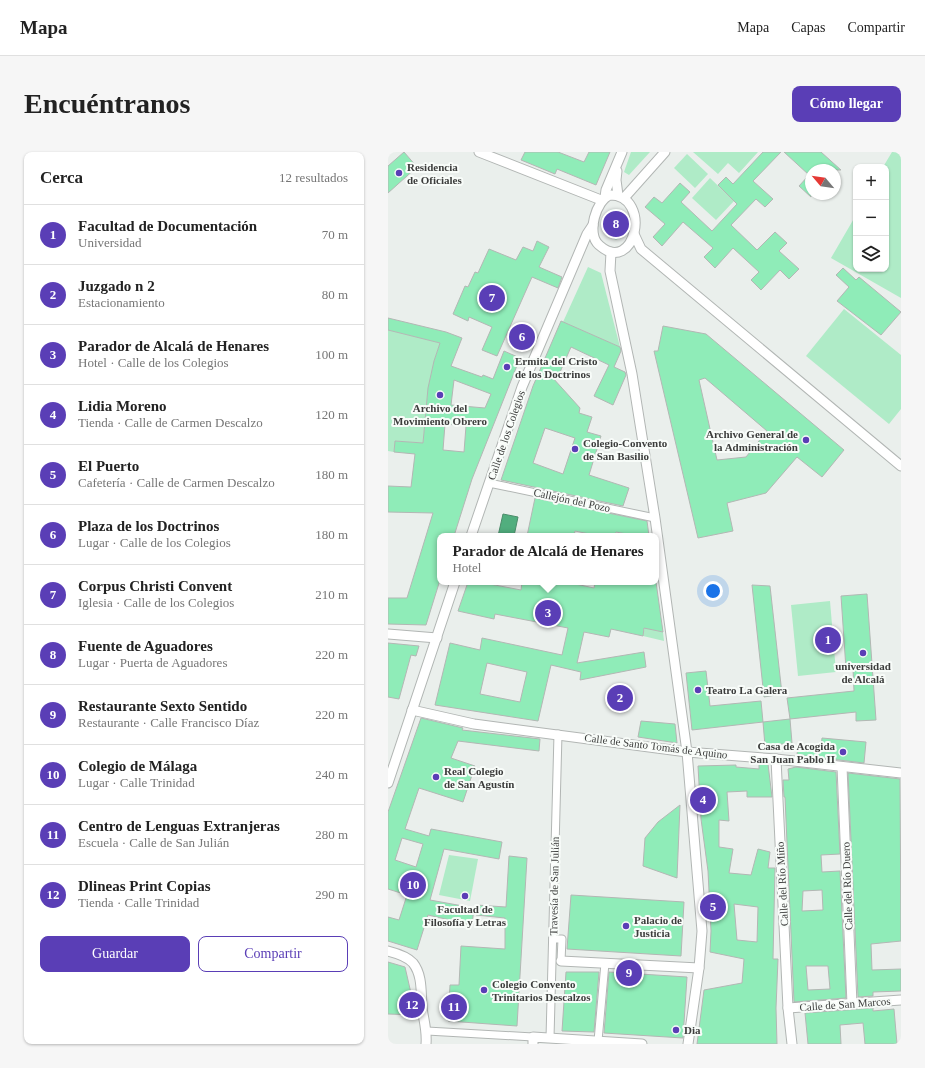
<!DOCTYPE html>
<html lang="es">
<meta charset="utf-8">
<style>
:root{--surface:#fff;--page:#f6f6f6;--text:#222;--muted:#767676;--line:#e0e0e0;--accent:#5a3eb6}
body{margin:0;font-family:"Times New Roman",serif;background:var(--page);color:var(--text)}
.controls{position:absolute;right:12px;top:12px;display:grid;overflow:hidden;border-radius:8px;box-shadow:0 1px 3px #0004}
.controls button{width:36px;height:36px;display:grid;place-items:center;padding:0;border:0;border-bottom:1px solid var(--line);background:var(--surface);color:var(--text);font:20px sans-serif}
.compass{position:absolute;left:417px;top:12px;width:36px;height:36px;border-radius:50%;background:var(--surface);box-shadow:0 1px 3px #0004;rotate:299deg}
.you{position:absolute;left:325px;top:439px;width:14px;height:14px;margin:-10px;border:3px solid #fff;border-radius:50%;background:#1a73e8;box-shadow:0 0 0 6px #1a73e833}
.badge{display:grid;place-items:center;width:26px;height:26px;border-radius:50%;background:var(--accent);color:#fff;font-size:13px;font-weight:700}
.pin{position:absolute;translate:-50% -50%;border:2px solid #fff;box-shadow:0 1px 4px #0006}
.popup{position:absolute;left:49px;top:381px;width:222px;height:52px;box-sizing:border-box;display:grid;place-content:center;border-radius:8px;background:var(--surface);filter:drop-shadow(0 1px 3px #0005);font-size:13px;white-space:nowrap;color:var(--muted)}
.popup b{font-size:15px;color:var(--text)}
.popup::after{content:'';position:absolute;left:50%;top:100%;margin-left:-8px;border:8px solid transparent;border-top-color:var(--surface)}
.list{margin:0;padding:0;list-style:none}
h2{display:flex;justify-content:space-between;align-items:center;height:52px;margin:0;padding:0 16px;font-size:17px}
h2 small{font-size:13px;font-weight:400;color:var(--muted)}
.list li{display:grid;grid-template-columns:26px 1fr auto;gap:12px;align-items:center;box-sizing:border-box;height:60px;padding:0 16px;border-top:1px solid var(--line)}
.list b{display:block;font-size:15px;white-space:nowrap}
.list p{margin:0;font-size:13px;white-space:nowrap;color:var(--muted)}
.list em{font-size:13px;font-style:normal;color:var(--muted)}
.actions{display:flex;gap:8px;padding:12px 16px}
.actions a{flex:1;padding:9px 0;border:1px solid var(--accent);border-radius:8px;text-align:center;font-size:14px;color:var(--accent)}
.actions .main{background:var(--accent);color:#fff}
.icon{flex:none;width:22px;height:22px;fill:none;stroke:currentColor;stroke-width:2;stroke-linecap:round;stroke-linejoin:round}
.map{position:relative;flex:none;width:513px;height:892px;overflow:hidden;border-radius:8px}
header{display:flex;align-items:center;gap:24px;box-sizing:border-box;height:56px;padding:0 20px;background:var(--surface);border-bottom:1px solid var(--line)}
header strong{font-size:19px}
nav{display:flex;gap:22px;margin-inline-start:auto;font-size:14px}
.intro{display:flex;align-items:center;justify-content:space-between;box-sizing:border-box;height:96px;padding:0 24px}
h1{margin:0;font-size:28px}
.button{padding:10px 18px;border-radius:8px;background:var(--accent);color:#fff;font-size:14px;font-weight:700}
main{display:flex;gap:24px;padding:0 24px}
aside{flex:1;background:var(--surface);border-radius:8px;box-shadow:0 1px 3px #0004}
.map>svg:first-child{display:block}
</style>
<header>
<strong>Mapa</strong>
<nav><a>Mapa</a><a>Capas</a><a>Compartir</a></nav>
</header>
<div class="intro"><h1>Encuéntranos</h1><a class="button">Cómo llegar</a></div>
<main>
<aside>
<h2>Cerca<small>12 resultados</small></h2>
<ul class="list">
<li><span class="badge">1</span><div><b>Facultad de Documentación</b><p>Universidad</p></div><em>70 m</em></li>
<li><span class="badge">2</span><div><b>Juzgado n 2</b><p>Estacionamiento</p></div><em>80 m</em></li>
<li><span class="badge">3</span><div><b>Parador de Alcalá de Henares</b><p>Hotel · Calle de los Colegios</p></div><em>100 m</em></li>
<li><span class="badge">4</span><div><b>Lidia Moreno</b><p>Tienda · Calle de Carmen Descalzo</p></div><em>120 m</em></li>
<li><span class="badge">5</span><div><b>El Puerto</b><p>Cafetería · Calle de Carmen Descalzo</p></div><em>180 m</em></li>
<li><span class="badge">6</span><div><b>Plaza de los Doctrinos</b><p>Lugar · Calle de los Colegios</p></div><em>180 m</em></li>
<li><span class="badge">7</span><div><b>Corpus Christi Convent</b><p>Iglesia · Calle de los Colegios</p></div><em>210 m</em></li>
<li><span class="badge">8</span><div><b>Fuente de Aguadores</b><p>Lugar · Puerta de Aguadores</p></div><em>220 m</em></li>
<li><span class="badge">9</span><div><b>Restaurante Sexto Sentido</b><p>Restaurante · Calle Francisco Díaz</p></div><em>220 m</em></li>
<li><span class="badge">10</span><div><b>Colegio de Málaga</b><p>Lugar · Calle Trinidad</p></div><em>240 m</em></li>
<li><span class="badge">11</span><div><b>Centro de Lenguas Extranjeras</b><p>Escuela · Calle de San Julián</p></div><em>280 m</em></li>
<li><span class="badge">12</span><div><b>Dlineas Print Copias</b><p>Tienda · Calle Trinidad</p></div><em>290 m</em></li>
</ul>
<div class="actions"><a class="main">Guardar</a><a>Compartir</a></div>
</aside>
<div class="map">
<svg width="513" height="892" viewBox="0 0 513 892">
<rect width="100%" height="100%" fill="#eaefec"/>
<g fill="#afebc7">
<polygon points="243,0 262,0 241,23 236,20"/>
<polygon points="305,0 370,0 351,21 340,11 330,22"/>
<polygon points="504,0 513,0 513,146 443,106 468,63 468,117 498,117 498,15 495,15"/>
<polygon points="299,2 320,22 307,36 286,16"/>
<polygon points="322,26 346,49 328,68 304,46"/>
<path d="M 228,57 L 235,59 C 238,70 239,82 228,88 L 221,84 L 219,69 L 222,58 Z"/>
<polygon points="200,115 213,121 232,195 175,170"/>
<polygon points="456,157 513,203 513,257 501,272 418,204"/>
<path d="M 0,178 L 52,191 C 40,223 38,257 35,291 L 7,289 L 6,300 L 0,299 Z"/>
<polygon points="442,449 448,520 410,524 403,453"/>
<polygon points="259,464 262,477 275,480 276,489 255,484"/>
<polygon points="61,703 90,707 82,749 51,743"/>
</g>
<g fill="#51ae7e" stroke="#4b8c6a">
<circle cx="228" cy="71" r="8"/>
<polygon points="115,362 130,365 126,384 110,384"/>
</g>
<g fill="#8fecb8" stroke="#b3b7b4" fill-rule="evenodd">
<polygon points="16,0 29,15 0,41 0,14"/>
<polygon points="137,0 170,0 196,10 201,0 222,0 208,33 169,17 167,22 133,8"/>
<polygon points="375,0 393,0 365,29 385,47 377,55 368,47 343,73 369,98 387,80 399,91 391,99 411,117 401,127 392,118 373,138 363,128 371,120 345,96 327,116 316,105 325,96 295,70 274,94 265,85 277,72 257,55 266,45 274,51 292,31 302,40 293,50 324,79 349,52 330,33 338,25 345,32"/>
<polygon points="396,0 433,0 453,18 423,18 423,45 411,34 421,23"/>
<polygon points="149,89 161,95 151,115 174,125 170,136 144,125 109,204 94,198 104,175 81,165 80,169 65,162 77,134 80,135 87,120 90,121 101,97 128,108 135,95 145,99"/>
<polygon points="455,116 468,128 471,125 513,160 493,183 449,149 461,135 448,123"/>
<path d="M 0,166 L 58,180 L 74,186 L 63,214 L 94,225 L 95,223 L 105,227 L 116,199 L 132,206 L 84,327 L 66,384 L 52,384 L 52,428 L 38,473 L 0,472 L 0,446 L 19,446 L 45,361 L 0,360 L 0,334 L 23,335 L 27,302 L 6,300 L 7,289 L 35,291 L 40,236 L 46,209 L 52,191 L 0,178 ZM 66,228 L 103,242 L 97,256 L 63,253 ZM 57,272 L 78,274 L 76,300 L 55,298 Z"/>
<path d="M 173,169 L 232,195 L 233,199 L 226,215 L 237,220 L 238,223 L 225,253 L 206,244 L 221,213 L 183,195 L 169,227 L 164,225 L 192,256 L 191,261 L 204,265 L 199,280 L 213,284 L 201,323 L 241,336 L 235,354 L 113,328 L 145,234 ZM 157,276 L 187,286 L 175,322 L 145,311 Z"/>
<path d="M 275,174 L 318,182 L 456,298 L 434,325 L 409,305 L 378,341 L 339,351 L 345,379 L 310,386 L 266,199 L 270,199 ZM 317,226 L 379,279 L 358,305 L 329,308 L 311,228 Z"/>
<polygon points="147,346 259,369 261,384 249,384 228,380 227,384 211,384 187,379 186,384 139,384"/>
<path d="M 80,430 L 91,430 L 133,438 L 134,430 L 178,430 L 206,436 L 207,430 L 218,432 L 219,430 L 268,430 L 275,480 L 256,476 L 255,484 L 223,477 L 221,485 L 196,480 L 189,511 L 256,500 L 258,515 L 192,528 L 193,520 L 163,513 L 150,569 L 47,553 L 62,491 L 92,498 L 94,486 L 174,503 L 180,476 L 107,462 L 106,467 L 70,459 ZM 99,511 L 139,520 L 132,550 L 92,542 Z"/>
<polygon points="364,433 382,434 394,542 376,545"/>
<polygon points="479,442 488,568 468,569 468,560 402,567 399,546 466,539 465,517 458,517 453,444"/>
<polygon points="0,491 31,494 28,504 23,503 11,547 0,545"/>
<polygon points="318,519 322,554 373,549 375,570 304,578 298,521"/>
<path d="M 33,566 L 75,576 L 74,578 L 152,587 L 151,599 L 70,589 L 63,606 L 87,614 L 75,650 L 31,636 L 17,677 L 41,684 L 43,677 L 114,690 L 111,707 L 56,697 L 42,748 L 86,756 L 84,773 L 40,763 L 29,798 L 0,789 L 0,765 L 11,768 L 19,743 L 0,737 L 0,660 ZM 14,686 L 35,692 L 28,715 L 7,708 Z"/>
<polygon points="402,567 404,591 377,594 375,570"/>
<polygon points="253,569 287,572 289,591 250,585"/>
<polygon points="434,586 478,590 476,611 409,603 410,593 433,595"/>
<path d="M 371,612 L 380,612 L 384,645 L 359,645 L 359,639 L 339,640 L 341,669 L 331,668 L 331,695 L 345,697 L 341,721 L 363,723 L 370,697 L 382,700 L 380,716 L 387,716 L 385,807 L 390,807 L 388,856 L 389,892 L 309,892 L 316,838 L 354,831 L 356,807 L 322,800 L 323,779 L 320,719 L 313,667 L 310,614 L 348,613 L 348,615 L 371,617 ZM 346,752 L 370,755 L 369,790 L 349,788 Z"/>
<path d="M 408,615 L 448,620 L 452,702 L 433,703 L 434,720 L 452,719 L 458,846 L 406,850 L 397,645 L 396,645 L 395,628 L 401,628 L 400,617 ZM 434,738 L 435,758 L 414,759 L 415,739 ZM 418,814 L 440,814 L 442,837 L 420,838 Z"/>
<polygon points="460,621 512,627 513,789 483,792 484,818 513,817 513,839 485,840 485,844 470,845"/>
<polygon points="292,653 289,726 255,714 257,686 270,670"/>
<polygon points="121,704 139,706 129,874 60,869 62,833 71,833 73,794 117,797 117,766 88,763 88,753 118,755"/>
<polygon points="183,743 296,750 293,804 179,797"/>
<polygon points="0,810 17,815 28,863 0,862"/>
<polygon points="178,820 211,820 206,880 174,879"/>
<polygon points="221,820 299,825 295,886 216,881"/>
<polygon points="485,856 485,859 506,857 509,892 477,892 475,871 452,873 453,892 420,892 417,861"/>
</g>
<g fill="none" stroke-linecap="round" stroke-linejoin="round">
<g stroke="#b2b6b4" stroke-width="9">
<g id="pedestrian">
<polyline points="101,331 267,366"/>
<polyline points="165,787 174,787 173,809"/>
<polyline points="39,879 145,885"/>
<polyline points="162,886 170,582"/>
<polyline points="210,889 217,811"/>
</g>
</g>
<g stroke="#b2b6b4" stroke-width="11">
<g id="minor">
<polyline points="91,0 213,48"/>
<polyline points="229,19 228,28 230,43"/>
<path d="M 222,43 C 265,43 247,125 211,93 C 198,82 208,48 222,43 Z"/>
<polyline points="217,45 218,38 234,0"/>
<polyline points="236,46 277,0"/>
<polyline points="246,82 253,97 513,314"/>
<polyline points="223,100 222,119 244,222 267,366 299,600 314,779 311,816 300,892"/>
<polyline points="83,384 134,235 199,82 205,73"/>
<polyline points="0,482 49,486"/>
<polyline points="24,558 86,572 299,600 388,607 513,621"/>
<polyline points="388,607 400,856 404,892"/>
<polyline points="454,615 464,852"/>
<polyline points="0,631 67,430"/>
<path d="M 0,799 C 8,801 19,804 25,811 C 36,825 32,845 35,862 C 37,873 39,881 38,892"/>
<polyline points="173,809 311,816"/>
<polyline points="400,856 513,848"/>
<polyline points="145,892 145,885 254,892"/>
</g>
</g>
<use href="#pedestrian" stroke="#fff" stroke-width="7"/>
<use href="#minor" stroke="#fff" stroke-width="9"/>
</g>
<g fill="#5a3eb6" stroke="#f8fcf9" stroke-width="1.5">
<circle cx="11" cy="21" r="4"/>
<circle cx="119" cy="215" r="4"/>
<circle cx="52" cy="243" r="4"/>
<circle cx="418" cy="288" r="4"/>
<circle cx="187" cy="297" r="4"/>
<circle cx="475" cy="501" r="4"/>
<circle cx="310" cy="538" r="4"/>
<circle cx="455" cy="600" r="4"/>
<circle cx="48" cy="625" r="4"/>
<circle cx="77" cy="744" r="4"/>
<circle cx="238" cy="774" r="4"/>
<circle cx="96" cy="838" r="4"/>
<circle cx="288" cy="878" r="4"/>
</g>
<g text-anchor="middle" dominant-baseline="central" stroke-width="4" stroke-linejoin="round" paint-order="stroke">
<g font-size="11" font-weight="bold" fill="#3c3d3c" stroke="#f8fcf9" text-anchor="start">
<text x="19" y="15">Residencia<tspan x="19" dy="13">de Oficiales</tspan></text>
<text x="127" y="209">Ermita del Cristo<tspan x="127" dy="13">de los Doctrinos</tspan></text>
<text x="52" y="256" text-anchor="middle">Archivo del<tspan x="52" dy="13">Movimiento Obrero</tspan></text>
<text x="410" y="282" text-anchor="end">Archivo General de<tspan x="410" dy="13">la Administración</tspan></text>
<text x="195" y="291">Colegio-Convento<tspan x="195" dy="13">de San Basilio</tspan></text>
<text x="475" y="514" text-anchor="middle">universidad<tspan x="475" dy="13">de Alcalá</tspan></text>
<text x="318" y="538">Teatro La Galera</text>
<text x="447" y="594" text-anchor="end">Casa de Acogida<tspan x="447" dy="13">San Juan Pablo II</tspan></text>
<text x="56" y="619">Real Colegio<tspan x="56" dy="13">de San Agustín</tspan></text>
<text x="77" y="757" text-anchor="middle">Facultad de<tspan x="77" dy="13">Filosofía y Letras</tspan></text>
<text x="246" y="768">Palacio de<tspan x="246" dy="13">Justicia</tspan></text>
<text x="104" y="832">Colegio Convento<tspan x="104" dy="13">Trinitarios Descalzos</tspan></text>
<text x="296" y="878">Dia</text>
</g>
<g font-size="11" fill="#3c3d3c" stroke="#f8fcf9">
<text transform="translate(118 283) rotate(-71)">Calle de los Colegios</text>
<text transform="translate(184 348) rotate(12)">Callejón del Pozo</text>
<text transform="translate(268 594) rotate(7)">Calle de Santo Tomás de Aquino</text>
<text transform="translate(394 732) rotate(-93)">Calle del Río Miño</text>
<text transform="translate(166 734) rotate(-89)">Travesía de San Julián</text>
<text transform="translate(459 734) rotate(-92)">Calle del Río Duero</text>
<text transform="translate(457 852) rotate(-4)">Calle de San Marcos</text>
</g>
</g>
</svg>
<div class="controls">
<button>+</button>
<button>−</button>
<button><svg class="icon" aria-label="layers" viewBox="0 0 24 24"><path d="M12 4l9 5-9 5-9-5zM3 14l9 5 9-5"/></svg></button>
</div>
<svg class="compass" viewBox="-18 -18 36 36"><path d="M0-13l5 13h-10z" fill="#e53935"/><path d="M0 13l5-13h-10z" fill="#767676"/></svg>
<div class="you"></div>
<div class="pin badge" style="left:440px;top:488px">1</div>
<div class="pin badge" style="left:232px;top:546px">2</div>
<div class="pin badge" style="left:160px;top:461px">3</div>
<div class="popup"><b>Parador de Alcalá de Henares</b>Hotel</div>
<div class="pin badge" style="left:315px;top:648px">4</div>
<div class="pin badge" style="left:325px;top:755px">5</div>
<div class="pin badge" style="left:134px;top:185px">6</div>
<div class="pin badge" style="left:104px;top:146px">7</div>
<div class="pin badge" style="left:228px;top:72px">8</div>
<div class="pin badge" style="left:241px;top:821px">9</div>
<div class="pin badge" style="left:25px;top:733px">10</div>
<div class="pin badge" style="left:66px;top:855px">11</div>
<div class="pin badge" style="left:24px;top:853px">12</div>
</div>
</main>
